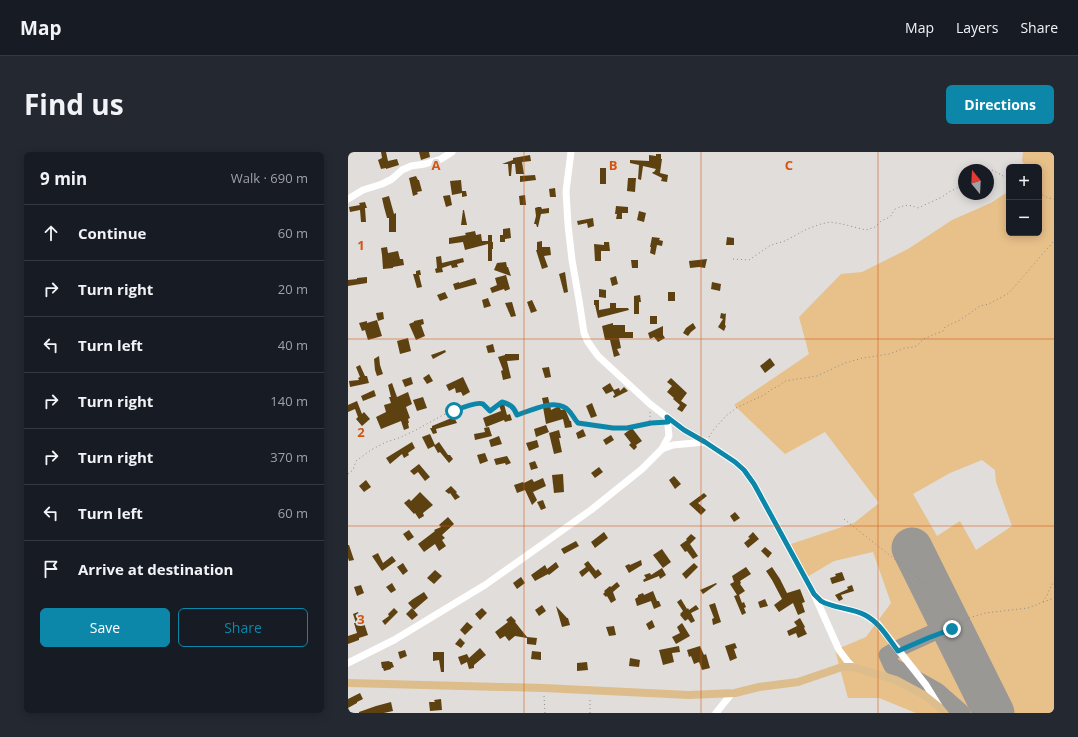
<!DOCTYPE html>
<meta charset="utf-8">
<style>
:root{--surface:#171b24;--page:#242831;--text:#f1f3f6;--muted:#9ea1a6;--line:#363941;--accent:#0c87aa}
body{margin:0;font-family:"Open Sans",sans-serif;background:var(--page);color:var(--text)}
.controls{position:absolute;right:12px;top:12px;display:grid;overflow:hidden;border-radius:6px;box-shadow:0 2px 10px #0003}
.controls button{width:36px;height:36px;display:grid;place-items:center;padding:0;border:0;border-bottom:1px solid var(--line);background:var(--surface);color:var(--text);font:20px sans-serif}
.compass{position:absolute;left:610px;top:12px;width:36px;height:36px;border-radius:50%;background:var(--surface);box-shadow:0 2px 10px #0003;rotate:342deg}
.stop{position:absolute;width:12px;height:12px;margin:-9px;border:3px solid #0c87aa;border-radius:50%;background:#fff}
.stop.end{background:#0c87aa;border-color:#fff;box-shadow:0 1px 4px #0008}
.list{margin:0;padding:0;list-style:none}
h2{display:flex;justify-content:space-between;align-items:center;height:52px;margin:0;padding:0 16px;font-size:17px}
h2 small{font-size:13px;font-weight:400;color:var(--muted)}
.list li{display:grid;grid-template-columns:26px 1fr auto;gap:12px;align-items:center;box-sizing:border-box;height:56px;padding:0 16px;border-top:1px solid var(--line)}
.list b{display:block;font-size:15px;white-space:nowrap}
.list em{font-size:13px;font-style:normal;color:var(--muted)}
.actions{display:flex;gap:8px;padding:12px 16px}
.actions a{flex:1;padding:9px 0;border:1px solid var(--accent);border-radius:6px;text-align:center;font-size:14px;color:var(--accent)}
.actions .main{background:var(--accent);color:#fff}
.icon{flex:none;width:22px;height:22px;fill:none;stroke:currentColor;stroke-width:2;stroke-linecap:round;stroke-linejoin:round}
.map{position:relative;flex:none;width:706px;height:561px;overflow:hidden;border-radius:6px}
header{display:flex;align-items:center;gap:24px;box-sizing:border-box;height:56px;padding:0 20px;background:var(--surface);border-bottom:1px solid var(--line)}
header strong{font-size:19px}
nav{display:flex;gap:22px;margin-inline-start:auto;font-size:14px}
.intro{display:flex;align-items:center;justify-content:space-between;box-sizing:border-box;height:96px;padding:0 24px}
h1{margin:0;font-size:28px}
.button{padding:10px 18px;border-radius:6px;background:var(--accent);color:#fff;font-size:14px;font-weight:700}
main{display:flex;gap:24px;padding:0 24px}
aside{flex:1;background:var(--surface);border-radius:6px;box-shadow:0 2px 10px #0003}
.map>svg:first-child{display:block}
</style>
<header>
<strong>Map</strong>
<nav><a>Map</a><a>Layers</a><a>Share</a></nav>
</header>
<div class="intro"><h1>Find us</h1><a class="button">Directions</a></div>
<main>
<aside>
<h2>9 min<small>Walk · 690 m</small></h2>
<ul class="list">
<li><svg class="icon" aria-label="ahead" viewBox="0 0 24 24"><path d="M12 20V5M6 11l6-6 6 6"/></svg><div><b>Continue</b></div><em>60 m</em></li>
<li><svg class="icon" aria-label="right" viewBox="0 0 24 24"><path d="M7 20v-9h11M14 6l5 5-5 5"/></svg><div><b>Turn right</b></div><em>20 m</em></li>
<li><svg class="icon" aria-label="left" viewBox="0 0 24 24"><path d="M17 20v-9H6M10 6l-5 5 5 5"/></svg><div><b>Turn left</b></div><em>40 m</em></li>
<li><svg class="icon" aria-label="right" viewBox="0 0 24 24"><path d="M7 20v-9h11M14 6l5 5-5 5"/></svg><div><b>Turn right</b></div><em>140 m</em></li>
<li><svg class="icon" aria-label="right" viewBox="0 0 24 24"><path d="M7 20v-9h11M14 6l5 5-5 5"/></svg><div><b>Turn right</b></div><em>370 m</em></li>
<li><svg class="icon" aria-label="left" viewBox="0 0 24 24"><path d="M17 20v-9H6M10 6l-5 5 5 5"/></svg><div><b>Turn left</b></div><em>60 m</em></li>
<li><svg class="icon" aria-label="arrive" viewBox="0 0 24 24"><path d="M6 21V4h12l-3 4 3 4H6"/></svg><div><b>Arrive at destination</b></div></li>
</ul>
<div class="actions"><a class="main">Save</a><a>Share</a></div>
</aside>
<div class="map">
<svg width="706" height="561" viewBox="0 0 706 561">
<rect width="100%" height="100%" fill="#e0ddda"/>
<path fill="#e8c089" fill-rule="evenodd" d="M 675,0 L 706,0 L 706,561 L 568,561 L 531,546 L 500,546 L 487,498 L 518,485 L 543,451 L 525,400 L 486,409 L 459,425 L 443,392 L 506,371 L 531,351 L 477,280 L 437,302 L 386,253 L 461,202 L 451,165 L 493,122 L 514,120 L 560,97 L 604,68 L 643,51 L 661,39 L 661,81 L 691,81 L 691,15 L 678,15 L 674,9 ZM 634,308 L 647,318 L 648,330 L 664,374 L 628,398 L 612,369 L 589,384 L 565,342 L 602,321 Z"/>
<g fill="none" stroke-linecap="round" stroke-linejoin="round">
<polyline stroke="#9a9895" stroke-width="17" points="602,473 549,497 539,503 544,514 589,539 614,561"/>
<polyline stroke="#9a9895" stroke-width="41" points="564,396 646,561"/>
</g>
<g fill="#5e4110">
<polygon points="33,0 38,0 40,9 49,7 51,13 38,17 38,16 33,17 30,8 34,6"/>
<polygon points="71,0 81,0 82,5 73,8"/>
<polygon points="308,2 313,2 313,7 314,7 312,21 320,23 319,30 313,29 314,26 304,21 305,20 306,20 308,17 295,14 293,28 290,27 291,13 282,11 282,8 301,9 301,3 308,4"/>
<polygon points="182,3 183,9 174,10 176,22 168,22 167,12 164,12 163,24 161,24 160,12 154,12 165,8 165,6"/>
<rect x="252" y="16" width="6" height="16"/>
<polygon points="187,23 188,28 172,30 172,24"/>
<polygon points="68,24 70,28 71,28 74,39 69,40 70,42 65,44 61,26"/>
<polygon points="280,26 288,26 287,40 279,39"/>
<polygon points="113,28 114,39 118,39 119,44 114,45 114,41 104,43 102,29"/>
<polygon points="207,36 208,45 202,45 201,37"/>
<polygon points="102,43 104,53 98,55 95,44"/>
<polygon points="177,43 178,53 172,53 171,44"/>
<polygon points="41,44 46,62 48,61 48,80 41,80 41,66 39,66 36,55 34,46"/>
<polygon points="17,50 19,56 17,56 18,70 13,70 12,58 2,60 1,55 12,53 11,51"/>
<polygon points="268,54 280,55 280,61 274,61 274,67 268,67 269,62 267,62"/>
<polygon points="190,55 193,55 194,57 201,56 201,61 193,62 190,75 189,75 188,72 186,72 188,64 187,56"/>
<polygon points="115,58 116,58 119,73 113,73"/>
<polygon points="291,59 298,61 296,70 289,68"/>
<polygon points="245,66 246,74 240,76 239,71 230,73 229,69"/>
<polygon points="162,76 163,86 157,87 157,90 152,90 152,83 155,83 155,77"/>
<polygon points="127,79 128,83 133,82 134,89 140,89 140,83 144,83 144,90 145,90 145,97 144,97 144,109 140,109 140,92 117,98 115,90 101,92 101,86 118,83 117,81"/>
<polygon points="304,85 312,86 311,88 315,89 314,94 309,93 307,103 302,101 303,95 302,95"/>
<polygon points="379,85 386,86 386,93 378,93"/>
<polygon points="194,89 194,95 202,95 203,103 196,104 200,115 194,117 188,98 189,98 189,90"/>
<polygon points="256,90 261,90 262,99 253,99 253,109 247,109 246,92 256,93"/>
<polygon points="39,95 40,101 50,99 52,107 55,107 56,113 45,115 45,116 35,117 34,103 33,96"/>
<polygon points="93,104 94,111 115,106 116,110 109,112 110,115 104,116 103,113 94,116 95,120 88,121 87,117 89,116 88,105"/>
<polygon points="359,107 357,116 351,115 342,116 341,109"/>
<polygon points="283,108 290,108 290,116 284,116"/>
<polygon points="158,110 159,115 160,115 163,124 146,118 149,111"/>
<polygon points="72,118 73,123 71,123 74,135 69,136 65,122 68,122 68,119"/>
<polygon points="217,120 220,140 216,141 211,122"/>
<polygon points="158,123 162,137 157,139 156,137 144,141 142,136 149,133 147,126"/>
<polygon points="268,124 270,132 264,134 262,126"/>
<polygon points="19,125 19,131 0,134 0,128 9,127 9,126"/>
<polygon points="127,126 129,132 107,138 105,132 111,130 111,131"/>
<polygon points="364,130 373,132 372,139 363,137"/>
<polygon points="251,137 258,138 258,146 251,145"/>
<polygon points="97,140 100,146 92,149 89,143"/>
<rect x="320" y="140" width="7" height="9"/>
<polygon points="292,143 293,150 291,150 291,162 286,162 286,144"/>
<polygon points="140,146 143,154 136,156 134,148"/>
<polygon points="184,148 189,159 183,161 179,150"/>
<polygon points="246,148 251,148 251,158 262,156 262,151 268,151 268,156 280,156 281,158 250,166 247,153 246,153"/>
<polygon points="164,150 168,164 163,165 157,151"/>
<polygon points="35,160 36,167 30,169 28,161"/>
<polygon points="373,161 377,162 378,161 377,173 378,174 376,179 370,175 375,167 372,166"/>
<rect x="302" y="164" width="7" height="8"/>
<polygon points="75,167 76,172 73,173 77,184 68,188 61,172 66,170 66,169"/>
<polygon points="29,168 34,184 20,188 17,178 14,179 11,171 19,169 19,171"/>
<polygon points="265,171 265,173 277,173 277,180 285,180 285,186 271,186 273,196 269,197 272,203 266,205 262,188 257,188 254,174"/>
<polygon points="345,171 348,176 343,180 340,184 335,181 338,176"/>
<polygon points="315,174 315,183 317,186 310,190 306,185 302,187 300,181"/>
<polygon points="60,186 63,199 52,202 49,189"/>
<polygon points="145,192 147,200 140,201 138,194"/>
<polygon points="97,198 98,200 85,207 83,203"/>
<polygon points="157,202 171,202 171,208 159,209 163,226 155,228 153,219 155,218 150,205 157,203"/>
<polygon points="31,204 32,213 35,222 29,224 27,218 26,207"/>
<polygon points="422,206 427,213 417,221 412,214"/>
<polygon points="12,213 17,224 19,224 21,231 2,235 1,229 11,228 10,226 12,225 8,215"/>
<polygon points="201,215 203,225 197,226 194,216"/>
<polygon points="81,222 85,229 79,232 75,226"/>
<polygon points="63,225 65,232 57,235 54,228"/>
<polygon points="115,225 122,240 115,244 113,240 108,241 107,236 101,239 98,233"/>
<polygon points="323,226 339,241 333,249 339,253 334,260 329,257 332,253 325,247 326,246 319,240 324,234 319,230"/>
<polygon points="44,231 49,245 60,240 64,252 58,255 62,266 60,267 61,271 60,271 61,276 56,278 53,269 33,277 28,265 38,260 36,253 43,251 41,245 43,245 40,233"/>
<polygon points="262,231 266,238 271,236 272,239 276,235 280,239 266,246 265,244 267,243 265,239 258,242 254,236"/>
<polygon points="26,238 28,244 15,249 13,244"/>
<polygon points="75,245 79,256 69,259 65,248"/>
<polygon points="200,245 203,258 211,254 213,258 217,257 222,269 223,269 224,275 217,276 215,267 198,272 195,255 196,255 194,246"/>
<polygon points="9,249 14,262 16,260 22,267 14,274 8,267 10,265 7,257 0,260 0,253"/>
<polygon points="244,251 249,264 243,266 238,254"/>
<polygon points="156,252 159,263 162,262 164,268 157,270 156,268 138,275 135,266 153,259 151,253"/>
<polygon points="106,265 109,271 88,277 89,281 85,282 82,276 84,276 84,274"/>
<polygon points="198,273 201,280 188,285 186,277"/>
<polygon points="141,275 144,284 127,288 126,282 137,280 136,276"/>
<polygon points="284,276 294,289 288,293 289,295 286,298 281,293 283,291 276,282"/>
<polygon points="235,277 238,284 230,287 228,281"/>
<polygon points="211,278 213,286 211,286 214,300 206,302 201,281"/>
<polygon points="82,282 87,293 91,290 100,303 102,303 105,307 101,311 92,300 90,301 86,294 80,297 74,285"/>
<polygon points="263,283 266,288 258,293 255,288"/>
<polygon points="151,284 154,292 143,295 141,288"/>
<polygon points="189,288 191,295 181,299 178,291"/>
<polygon points="64,290 67,296 60,301 61,303 56,306 54,302 42,312 38,306"/>
<polygon points="137,301 140,309 132,312 129,303"/>
<polygon points="159,304 163,311 158,313 157,311 148,313 146,307"/>
<polygon points="187,309 190,316 183,318 181,311"/>
<polygon points="71,312 82,325 77,329 70,320 66,323 62,319"/>
<polygon points="251,315 255,320 247,326 243,321"/>
<polygon points="215,322 216,340 206,341 204,323"/>
<polygon points="326,324 333,332 327,337 321,328"/>
<polygon points="195,326 198,334 185,340 189,348 184,353 177,338 169,341 166,333 175,330 176,331 184,327 186,330"/>
<polygon points="18,328 23,335 16,340 11,334"/>
<polygon points="103,334 109,340 108,341 112,345 107,348 102,341 101,342 97,339"/>
<polygon points="72,340 85,353 75,361 76,364 71,367 67,361 66,362 56,351 61,347 63,349"/>
<polygon points="356,341 359,344 350,351 358,358 353,363 341,352"/>
<polygon points="195,348 198,356 193,358 189,350"/>
<polygon points="387,360 392,366 386,370 382,364"/>
<polygon points="100,365 106,372 94,383 97,386 94,388 98,394 91,399 87,392 76,400 70,392 87,379 86,378 93,375 91,373"/>
<polygon points="61,378 66,385 60,389 55,382"/>
<polygon points="256,380 260,386 247,396 243,390"/>
<polygon points="405,380 411,387 400,396 396,391 402,386 400,385"/>
<polygon points="343,382 348,386 342,392 350,404 345,407 339,399 337,400 332,393 339,388 338,387"/>
<polygon points="228,389 231,394 216,402 213,397"/>
<polygon points="0,393 1,393 6,408 1,409 0,406"/>
<polygon points="417,395 424,401 420,406 413,399"/>
<polygon points="314,397 323,410 315,416 305,403"/>
<polygon points="30,401 35,411 44,404 48,409 34,419 24,404"/>
<polygon points="293,408 294,413 281,421 277,414 281,412 282,413"/>
<polygon points="240,409 248,419 250,417 254,422 247,427 241,419 234,425 231,420 238,415 236,412"/>
<polygon points="208,410 211,415 201,423 200,422 187,429 183,423 197,413 199,417"/>
<polygon points="55,411 60,419 55,423 49,415"/>
<polygon points="346,411 350,415 338,427 334,422"/>
<polygon points="398,415 403,422 392,429 393,431 392,432 397,439 391,443 394,451 396,450 398,455 396,456 398,461 394,463 386,444 389,443 382,432 386,430 384,424"/>
<polygon points="424,415 432,427 439,441 452,437 457,450 454,451 457,460 450,463 445,451 431,460 426,453 434,447 424,428 418,419"/>
<polygon points="314,416 318,423 312,427 311,424 296,430 295,428 298,426 296,423 302,421 303,423"/>
<polygon points="87,418 94,424 86,432 79,426"/>
<polygon points="494,420 497,428 484,432 482,426 488,424 487,422"/>
<polygon points="173,425 177,431 169,437 165,431"/>
<polygon points="269,430 272,434 265,440 268,448 263,451 259,444 258,445 255,442 257,440 256,439 262,434 263,435"/>
<polygon points="44,431 48,438 43,441 38,435"/>
<polygon points="368,431 369,432 355,442 352,438"/>
<polygon points="13,433 16,441 9,444 6,435"/>
<polygon points="504,433 506,439 493,443 495,447 491,449 487,443 500,437 499,435"/>
<polygon points="305,439 309,449 311,449 313,454 306,457 303,449 289,454 287,447 290,445 290,443 295,441 296,443"/>
<polygon points="76,440 80,446 66,458 60,451 65,447"/>
<polygon points="333,447 339,457 340,456 341,458 348,453 351,457 343,461 347,469 343,471 340,467 337,469 332,463 333,463 332,462 335,459 329,450"/>
<polygon points="417,447 420,454 412,456 410,450"/>
<polygon points="367,451 373,470 365,473 364,467 366,466 361,453"/>
<polygon points="194,453 198,459 191,464 187,458"/>
<polygon points="208,454 219,466 220,466 222,473 214,475"/>
<polygon points="46,456 50,460 37,473 34,469 41,464 40,462"/>
<polygon points="64,456 70,463 64,468 58,462"/>
<polygon points="134,456 139,461 132,468 127,462"/>
<polygon points="10,460 14,469 15,468 20,483 11,486 11,488 0,492 0,484 9,481 6,471 8,471 5,462"/>
<polygon points="163,464 168,469 167,470 179,485 189,486 188,493 179,492 179,486 167,484 161,489 157,484 152,487 147,480 160,470 158,468"/>
<polygon points="452,466 457,475 456,476 459,482 450,486 448,481 441,484 439,479 449,474 446,470"/>
<polygon points="304,468 307,475 301,478 298,472"/>
<polygon points="119,470 125,475 117,483 112,478"/>
<polygon points="334,471 342,484 328,492 324,485 332,481 329,475"/>
<polygon points="266,474 268,483 261,484 258,475"/>
<polygon points="112,486 117,491 113,496 107,492"/>
<polygon points="387,491 389,496 386,497 389,506 382,509 377,494"/>
<polygon points="331,494 332,500 324,501 326,510 315,513 311,498"/>
<polygon points="352,494 356,503 358,502 362,516 354,518 351,510 346,512 343,504 341,505 339,498"/>
<polygon points="132,496 138,503 126,513 126,516 121,517 119,510 113,513 110,505 119,502 121,506"/>
<polygon points="57,498 59,504 52,507 50,500"/>
<polygon points="184,499 193,500 193,508 183,507"/>
<polygon points="85,500 96,500 96,520 93,520 91,508 85,509"/>
<polygon points="282,506 292,508 291,515 281,514"/>
<polygon points="41,509 42,510 44,510 46,515 43,516 43,517 36,519 35,516 34,516 33,510"/>
<polygon points="239,510 240,518 229,519 229,511"/>
<polygon points="12,541 15,547 9,550 9,551 0,556 0,547"/>
<polygon points="93,547 94,558 82,559 81,550 87,550 86,548"/>
<polygon points="43,550 45,559 36,561 11,561 11,560 28,554"/>
</g>
<g fill="none" stroke-linecap="round" stroke-linejoin="round">
<g stroke="#8e8b89" stroke-width="1" stroke-dasharray="1 3" stroke-linecap="butt">
<polyline points="640,19 644,18 661,27"/>
<polyline points="691,41 700,46 706,47"/>
<path d="M 385,107 L 401,108 L 423,93 L 437,89 L 459,77 L 473,72 L 482,70 L 494,72 L 518,78 L 527,75 L 533,69 L 542,65 L 547,57 C 557,53 560,52 570,56 L 594,45 L 601,40 L 609,36 L 616,32"/>
<polyline points="299,272 302,267 302,260"/>
<polyline points="361,285 366,277 378,264 388,256 416,243 424,237 431,234 437,229 469,224 497,211 515,206 541,202 557,196 566,195 570,193 575,187 595,179 597,175 612,168 632,154 641,152 661,141 706,89"/>
<path d="M 0,322 L 5,318 L 8,309 L 23,298 L 38,290 L 51,286 L 68,278 L 95,263 L 117,255 L 131,251 L 135,252 L 143,259 L 153,250 C 162,252 166,255 169,263 C 182,259 203,248 216,255 C 223,258 225,266 230,271 C 246,274 262,277 278,276 C 290,275 301,271 313,271"/>
<polyline points="496,367 584,437"/>
<path d="M 695,450 C 696,446 699,445 700,441 C 702,437 703,434 706,430"/>
<polyline points="556,496 580,486 604,477 621,466 637,461 680,456 706,446"/>
<polyline points="196,544 197,561"/>
<polyline points="242,561 242,546"/>
</g>
<g stroke="#fff" stroke-width="7">
<polyline points="223,0 218,39 220,73 224,108 231,148 236,181 240,190 250,204 302,252 336,278 357,290 387,310 396,318 406,332 466,442 491,498 500,510 505,515"/>
<polyline points="0,47 15,38 34,32 44,27 54,18 63,14 77,12 93,7 104,0"/>
<polyline points="314,297 325,293 357,290"/>
<polyline points="468,444 473,449 487,454 509,460 517,463 529,471 578,533 591,554"/>
<polyline points="0,511 46,488 137,433 243,358 294,317 314,297 321,284 319,265"/>
<polyline points="368,561 384,541"/>
</g>
<polyline stroke="#ddbd8b" stroke-width="8" points="0,531 196,536 341,543 387,541 411,535 450,530 494,515 505,515 548,528 576,543 591,555 596,561"/>
</g>
<g fill="none" stroke-linecap="round" stroke-linejoin="round">
<path stroke="#0c87aa" stroke-width="5" d="M 106,259 C 111,257 129,249 135,252 C 137,254 140,257 142,259 L 154,250 C 162,252 166,255 169,263 C 182,259 203,248 216,255 C 223,258 225,266 230,271 L 265,276 L 279,276 L 303,271 L 320,270 L 319,265 L 336,278 L 357,290 L 387,310 L 396,318 L 406,332 L 466,442 C 468,444 471,447 473,449 C 484,456 504,456 517,463 C 532,471 540,486 550,499 L 580,486 L 604,477"/>
</g>
<path fill="none" stroke="#d5540f" stroke-width="1" stroke-opacity="0.55" d="M 176,0 L 176,561M 353,0 L 353,561M 530,0 L 530,561M 0,187 L 706,187M 0,374 L 706,374"/>
<g font-size="13" text-anchor="middle" font-weight="bold" fill="#d5540f" stroke="#e0ddda" stroke-width="4" stroke-linejoin="round" paint-order="stroke">
<text x="88" y="18">A</text>
<text x="265" y="18">B</text>
<text x="441" y="18">C</text>
<text x="13" y="98">1</text>
<text x="13" y="285">2</text>
<text x="13" y="472">3</text>
</g>
</svg>
<div class="controls">
<button>+</button>
<button>−</button>
</div>
<svg class="compass" viewBox="-18 -18 36 36"><path d="M0-13l5 13h-10z" fill="#e53935"/><path d="M0 13l5-13h-10z" fill="#9ea1a6"/></svg>
<div class="stop" style="left:106px;top:259px"></div>
<div class="stop end" style="left:604px;top:477px"></div>
</div>
</main>
